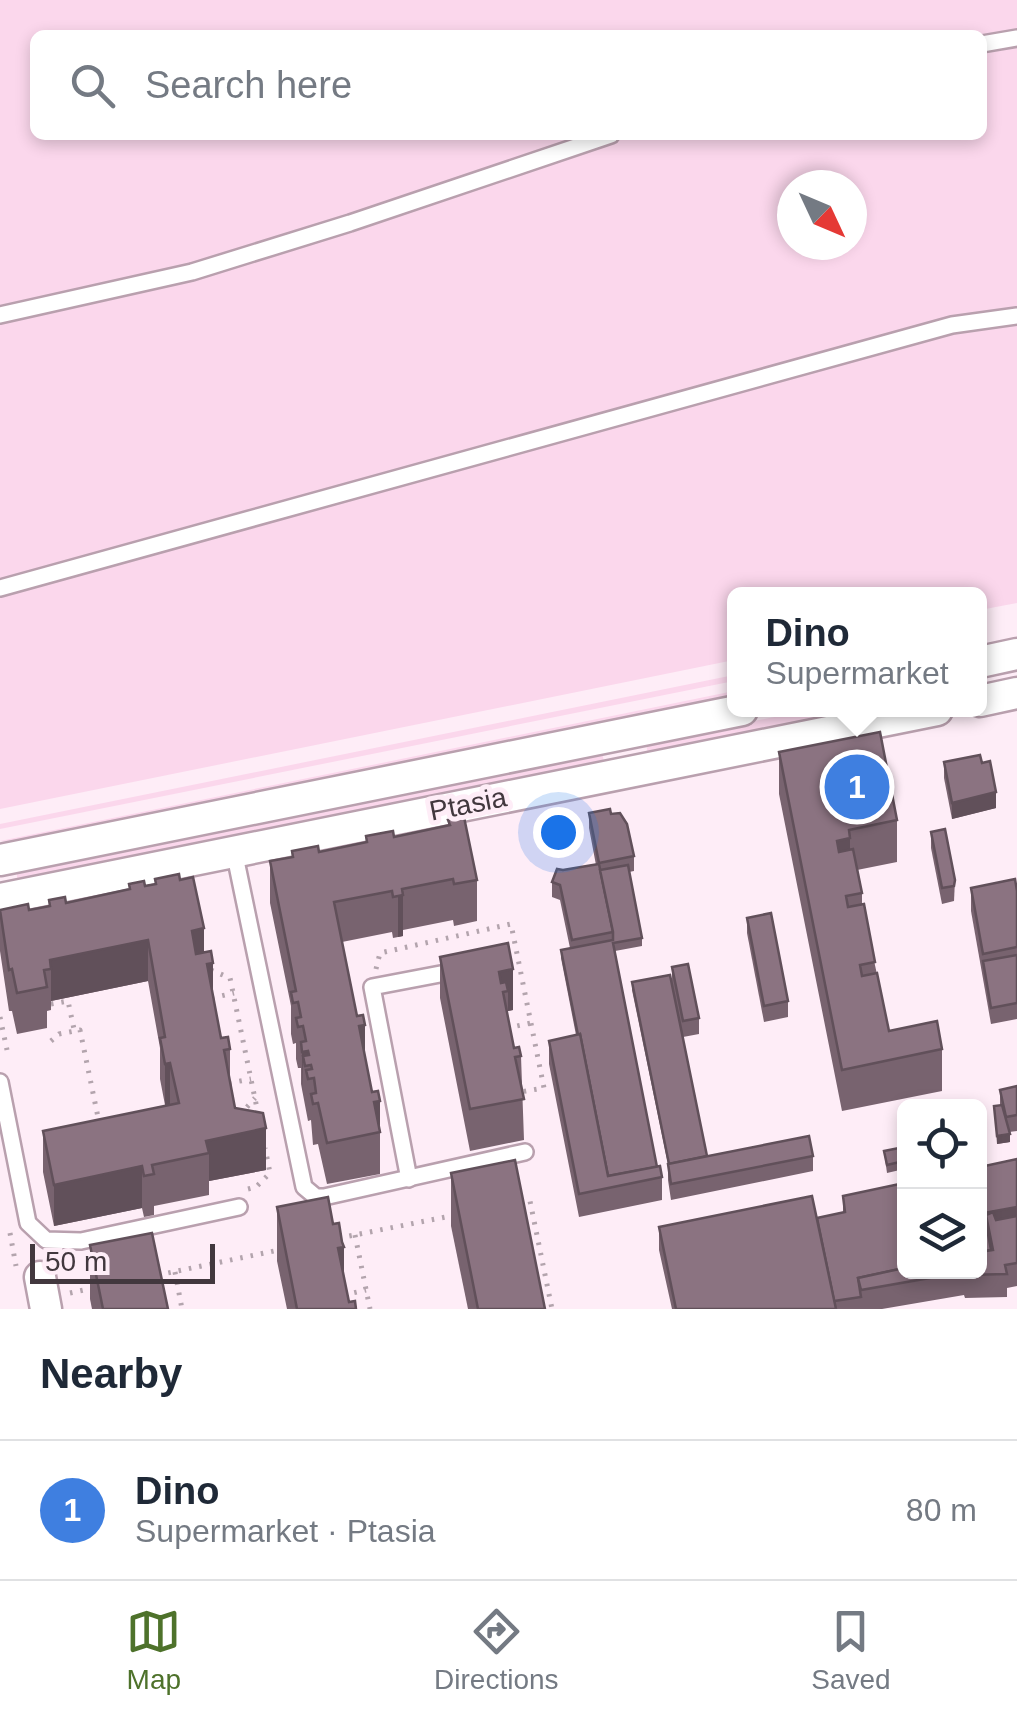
<!DOCTYPE html>
<meta charset="utf-8">
<style>
:root{--surface:#fff;--page:#f2f2f3;--text:#1f2937;--muted:#747a83;--line:#e0e1e3;--accent:#4e722b}
body{margin:0;font-family:Arial,sans-serif;background:var(--page);color:var(--text)}
.controls{position:absolute;right:30px;bottom:30px;display:grid;overflow:hidden;border-radius:15px;box-shadow:0 5px 15px #0003}
.controls button{width:90px;height:90px;display:grid;place-items:center;padding:0;border:0;border-bottom:2px solid var(--line);background:var(--surface);color:var(--text);font:50px sans-serif}
.compass{position:absolute;left:777px;top:170px;width:90px;height:90px;border-radius:50%;background:var(--surface);box-shadow:0 5px 15px #0003;rotate:134deg}
.scale{position:absolute;left:30px;bottom:25px;width:185px;box-sizing:border-box;padding-left:10px;border:5px solid #42383e;border-top:0;font-size:28px;line-height:35px;white-space:nowrap;color:#42383e;-webkit-text-stroke:8px #feedf7;paint-order:stroke}
.you{position:absolute;left:558px;top:832px;width:35px;height:35px;margin:-25px;border:8px solid #fff;border-radius:50%;background:#1a73e8;box-shadow:0 0 0 15px #1a73e833}
.badge{display:grid;place-items:center;width:65px;height:65px;border-radius:50%;background:var(--accent);color:#fff;font-size:32px;font-weight:700}
.pin{position:absolute;translate:-50% -50%;border:5px solid #fff;box-shadow:0 2px 10px #0006}
.popup{position:absolute;left:727px;top:587px;width:260px;height:130px;box-sizing:border-box;display:grid;place-content:center;border-radius:15px;background:var(--surface);filter:drop-shadow(0 2px 8px #0005);font-size:32px;white-space:nowrap;color:var(--muted)}
.popup b{font-size:38px;color:var(--text)}
.popup::after{content:'';position:absolute;left:50%;top:100%;margin-left:-20px;border:20px solid transparent;border-top-color:var(--surface)}
.list{margin:0;padding:0;list-style:none}
h2{display:flex;justify-content:space-between;align-items:center;height:130px;margin:0;padding:0 40px;font-size:42px}
h2 small{font-size:32px;font-weight:400;color:var(--muted)}
.list li{display:grid;grid-template-columns:65px 1fr auto;gap:30px;align-items:center;box-sizing:border-box;height:140px;padding:0 40px;border-top:2px solid var(--line)}
.list b{display:block;font-size:38px;white-space:nowrap}
.list p{margin:0;font-size:32px;white-space:nowrap;color:var(--muted)}
.list em{font-size:32px;font-style:normal;color:var(--muted)}
.icon{flex:none;width:55px;height:55px;fill:none;stroke:currentColor;stroke-width:2;stroke-linecap:round;stroke-linejoin:round}
.map{position:relative;flex:none;width:1017px;height:1309px;overflow:hidden}
.search{position:absolute;background:var(--surface);box-shadow:0 5px 15px #0003;left:30px;right:30px;top:30px;height:110px;display:flex;align-items:center;gap:25px;box-sizing:border-box;padding:0 35px;border-radius:15px;color:var(--muted);font-size:38px}
.sheet{height:270px;background:var(--surface)}
nav{display:flex;justify-content:space-around;align-items:center;box-sizing:border-box;height:140px;border-top:2px solid var(--line);background:var(--surface);font-size:28px;color:var(--muted)}
nav a{display:grid;justify-items:center;gap:5px}
nav .on{color:var(--accent)}
.map>svg:first-child{display:block}
</style>
<div class="map">
<svg width="1017" height="1309" viewBox="0 0 1017 1309">
<rect width="100%" height="100%" fill="#feedf7"/>
<g fill="#fbd7ec" fill-rule="evenodd">
<path d="M 0,0 L 1017,0 L 1017,603 L 980,610 L 980,594 L 734,594 L 734,660 L 0,809 ZM 35,35 L 982,35 L 982,135 L 35,135 ZM 792,185 L 852,185 L 852,245 L 792,245 Z"/>
<polygon points="734,675 734,681 0,829 0,824"/>
<polygon points="734,691 734,698 15,843 0,841"/>
<polygon points="809,710 868,710 648,755 646,743"/>
<polygon points="602,751 604,763 20,881 17,879 17,871"/>
</g>
<g fill="none" stroke-linecap="round" stroke-linejoin="round">
<g stroke="#b9a0ae" stroke-width="20">
<g id="lane">
<polyline points="982,44 1017,38"/>
<polyline points="0,315 192,272 350,223 611,135"/>
<polyline points="0,588 952,325 1017,316"/>
<polyline points="234,851 304,1187 316,1197 324,1197 525,1152"/>
<polyline points="0,1082 28,1223 46,1240 81,1241 239,1207"/>
<polyline points="409,1179 372,987 456,971"/>
</g>
</g>
<g stroke="#b9a0ae" stroke-width="35">
<g id="street">
<polyline points="980,662 1017,654"/>
<polyline points="980,701 1017,693"/>
<polyline points="0,860 742,710"/>
<polyline points="0,899 937,710"/>
<polyline points="40,1277 46,1309"/>
</g>
</g>
<g stroke="#b3a4ad" stroke-width="5" stroke-dasharray="2.5 8" stroke-linecap="butt">
<polyline points="376,969 380,953 511,924 544,1088 520,1092"/>
<polyline points="211,970 230,978 259,1118"/>
<polyline points="212,998 234,993"/>
<polyline points="51,1004 68,1001 74,1029"/>
<polyline points="0,1017 7,1050"/>
<polyline points="507,1028 531,1023"/>
<polyline points="51,1041 59,1034 80,1030 99,1122"/>
<polyline points="229,1083 251,1079"/>
<polyline points="240,1115 255,1098"/>
<polyline points="248,1189 256,1187 270,1173 265,1148"/>
<polyline points="520,1202 530,1201 552,1309"/>
<polyline points="10,1233 16,1266"/>
<polyline points="355,1235 370,1309"/>
<polyline points="339,1238 456,1215"/>
<polyline points="175,1272 182,1309"/>
<polyline points="158,1275 279,1250"/>
<polyline points="70,1293 93,1288"/>
<polyline points="344,1295 366,1290"/>
</g>
<use href="#lane" stroke="#fff" stroke-width="15"/>
<use href="#street" stroke="#fff" stroke-width="30"/>
</g>
<g fill="#78636f">
<polygon points="779,752 897,820 897,862 857,870 862,893 862,904 889,1031 942,1049 942,1091 842,1111 779,794"/>
<polygon points="944,762 982,763 996,808 952,819 944,778"/>
<polygon points="589,813 611,814 634,856 634,871 629,872 642,938 642,946 615,951 657,1167 662,1177 662,1200 579,1217 549,1064 549,1041 576,1035 561,958 561,950 570,948 560,900 552,897 552,882 563,870 596,865 589,828"/>
<polygon points="448,820 477,880 477,921 454,926 453,920 403,930 403,936 393,938 392,932 342,942 372,1092 380,1101 380,1174 327,1184 318,1144 313,1145 311,1120 308,1121 301,1084 301,1068 298,1068 296,1059 296,1043 293,1044 291,1034 291,1006 270,903 270,861 292,857 292,851 319,852 366,842 366,836 394,837 448,826"/>
<polygon points="931,832 955,880 954,901 942,904 931,848"/>
<polygon points="155,879 204,952 221,1038 230,1049 230,1082 235,1108 266,1170 209,1181 209,1195 154,1206 154,1215 144,1217 142,1208 54,1226 43,1172 43,1131 171,1105 165,1105 160,1079 160,1048 148,981 51,1001 51,1010 47,1011 47,1028 17,1034 12,1011 9,1011 0,951 0,910 29,910 49,906 49,900 66,903 129,890 129,884 145,886 155,884"/>
<polygon points="971,888 1017,891 1017,1019 991,1024 971,911"/>
<polygon points="747,918 788,1001 788,1017 764,1022 747,933"/>
<polygon points="508,943 513,1010 508,1011 508,1020 514,1048 521,1056 524,1140 470,1151 440,998 440,957"/>
<polygon points="672,967 699,1018 699,1034 683,1037 707,1157 813,1156 813,1171 671,1200 668,1180 668,1164 632,990 632,982 672,983"/>
<polygon points="1017,1086 1017,1131 1009,1132 1010,1142 997,1144 994,1106 1000,1105 1000,1090"/>
<polygon points="904,1147 904,1169 887,1173 884,1151"/>
<polygon points="1017,1159 1017,1286 1007,1288 1007,1297 965,1298 964,1295 882,1309 672,1309 659,1250 659,1227 817,1218 843,1212 843,1196"/>
<polygon points="451,1173 545,1309 468,1309 451,1226"/>
<polygon points="277,1207 344,1275 349,1302 356,1309 287,1309 277,1261"/>
<polygon points="90,1245 168,1309 92,1309 90,1299"/>
</g>
<g fill="#61505a">
<polygon points="996,792 996,808 952,819 952,803"/>
<polygon points="850,838 850,880 837,883 837,841"/>
<polygon points="403,895 403,936 398,937 398,896"/>
<polygon points="204,928 204,970 192,972 192,931"/>
<polygon points="148,940 148,981 51,1001 51,969 50,960"/>
<polygon points="213,963 213,1004 207,964"/>
<polygon points="513,969 513,1010 508,1011 508,991 503,992 499,972"/>
<polygon points="365,1025 365,1066 359,1026"/>
<polygon points="308,1051 308,1066 303,1056 302,1093 302,1052"/>
<polygon points="170,1063 170,1104 165,1105 165,1064"/>
<polygon points="380,1101 380,1132 374,1102"/>
<polygon points="266,1128 266,1170 209,1181 209,1153 206,1141"/>
<polygon points="1010,1134 1010,1142 997,1144 997,1136"/>
<polygon points="142,1166 142,1208 54,1226 54,1185"/>
<polygon points="1017,1207 1017,1222 986,1229 984,1213"/>
<polygon points="344,1247 344,1301 338,1248"/>
</g>
<g fill="#8b7381" stroke="#61505a" stroke-width="2.5">
<polygon points="880,732 897,820 849,830 850,838 837,841 839,852 853,849 862,893 846,896 848,907 864,904 875,962 860,965 862,976 877,973 889,1031 937,1021 942,1049 842,1070 779,752"/>
<polygon points="980,755 982,763 990,761 996,792 952,803 944,762"/>
<polygon points="610,809 611,814 620,813 627,824 634,856 599,863 589,813"/>
<polygon points="464,817 477,880 454,884 453,879 402,889 403,895 393,897 392,891 334,902 357,1016 363,1015 365,1025 359,1026 372,1092 378,1091 380,1101 374,1102 380,1132 327,1143 318,1103 313,1104 311,1094 316,1093 314,1078 308,1079 306,1070 312,1069 311,1065 305,1066 303,1056 309,1055 308,1051 302,1052 301,1042 306,1041 303,1026 298,1027 296,1018 301,1017 298,1002 293,1003 291,992 296,991 270,861 293,857 292,851 318,846 319,852 367,842 366,836 393,831 394,837 450,825 448,820"/>
<polygon points="945,829 955,880 954,886 942,888 931,832"/>
<polygon points="599,864 613,932 572,940 560,885 552,882 557,869 563,870"/>
<polygon points="628,865 642,938 613,943 657,1167 608,1176 580,1034 578,1035 561,950 613,940 613,932 600,870"/>
<polygon points="179,874 180,880 193,877 204,928 192,931 196,954 211,951 213,963 207,964 221,1038 228,1037 230,1049 224,1050 235,1108 263,1113 266,1128 206,1141 209,1153 152,1165 154,1174 144,1176 142,1166 54,1185 43,1131 179,1103 170,1063 165,1064 160,1038 165,1037 148,940 50,960 51,969 44,970 47,987 17,993 12,969 9,970 0,910 28,904 29,910 50,906 49,900 65,897 66,903 130,889 129,884 144,881 145,886 156,884 155,879"/>
<polygon points="1015,879 1017,891 1017,947 983,954 971,888"/>
<polygon points="771,913 788,1001 764,1006 747,918"/>
<polygon points="508,943 513,969 499,972 501,983 506,982 508,991 503,992 514,1048 519,1047 521,1056 515,1057 524,1099 470,1109 440,957"/>
<polygon points="1017,955 1017,1003 991,1008 983,961"/>
<polygon points="688,964 699,1018 683,1021 672,967"/>
<polygon points="670,975 707,1156 669,1164 632,982"/>
<polygon points="580,1034 608,1176 660,1166 662,1177 579,1194 549,1041"/>
<polygon points="1017,1086 1017,1115 1006,1117 1000,1090"/>
<polygon points="1002,1105 1010,1134 997,1136 994,1106"/>
<polygon points="809,1136 813,1156 671,1184 668,1164"/>
<polygon points="904,1147 904,1161 887,1165 884,1151"/>
<polygon points="1017,1159 1017,1207 984,1213 991,1250 980,1252 980,1167"/>
<polygon points="515,1160 545,1309 478,1309 451,1173"/>
<polygon points="904,1183 904,1268 858,1278 861,1297 834,1301 817,1218 845,1212 843,1196"/>
<polygon points="812,1196 836,1309 676,1309 659,1227"/>
<polygon points="328,1197 333,1224 339,1223 342,1242 344,1247 338,1248 349,1302 355,1301 356,1309 297,1309 277,1207"/>
<polygon points="993,1212 996,1220 1017,1216 1017,1263 1005,1265 1007,1274 965,1275 964,1272 861,1290 858,1278 904,1268 904,1272 980,1272 980,1252 993,1250 986,1215"/>
<polygon points="152,1233 168,1309 103,1309 90,1245"/>
</g>
<g text-anchor="middle" dominant-baseline="central" stroke-width="10" stroke-linejoin="round" paint-order="stroke">
<g font-size="28" fill="#42383e" stroke="#feedf7">
<text transform="translate(468 804) rotate(-11)">Ptasia</text>
</g>
</g>
</svg>
<div class="controls">
<button><svg class="icon" aria-label="locate" viewBox="0 0 24 24"><circle cx="12" cy="12" r="6"/><path d="M12 2v4M12 18v4M2 12h4M18 12h4"/></svg></button>
<button><svg class="icon" aria-label="layers" viewBox="0 0 24 24"><path d="M12 4l9 5-9 5-9-5zM3 14l9 5 9-5"/></svg></button>
</div>
<svg class="compass" viewBox="-18 -18 36 36"><path d="M0-13l5 13h-10z" fill="#e53935"/><path d="M0 13l5-13h-10z" fill="#747a83"/></svg>
<div class="scale">50 m</div>
<div class="you"></div>
<div class="pin badge" style="left:857px;top:787px;background:#3f7fe0">1</div>
<div class="popup"><b>Dino</b>Supermarket</div>
<div class="search"><svg class="icon" aria-label="search" viewBox="0 0 24 24"><circle cx="10" cy="10" r="6"/><path d="M15 15l6 6"/></svg>Search here</div>
</div>
<section class="sheet">
<h2>Nearby<small></small></h2>
<ul class="list">
<li><span class="badge" style="background:#3f7fe0">1</span><div><b>Dino</b><p>Supermarket · Ptasia</p></div><em>80 m</em></li>
</ul>
</section>
<nav>
<a class="on"><svg class="icon" aria-label="map" viewBox="0 0 24 24"><path d="M3 6l6-2 6 2 6-2v14l-6 2-6-2-6 2zM9 4v14M15 6v14"/></svg>Map</a>
<a><svg class="icon" aria-label="directions" viewBox="0 0 24 24"><path d="M12 3l9 9-9 9-9-9zM9 14v-3h6M13 9l2 2-2 2"/></svg>Directions</a>
<a><svg class="icon" aria-label="saved" viewBox="0 0 24 24"><path d="M7 4h10v16l-5-4-5 4z"/></svg>Saved</a>
</nav>
